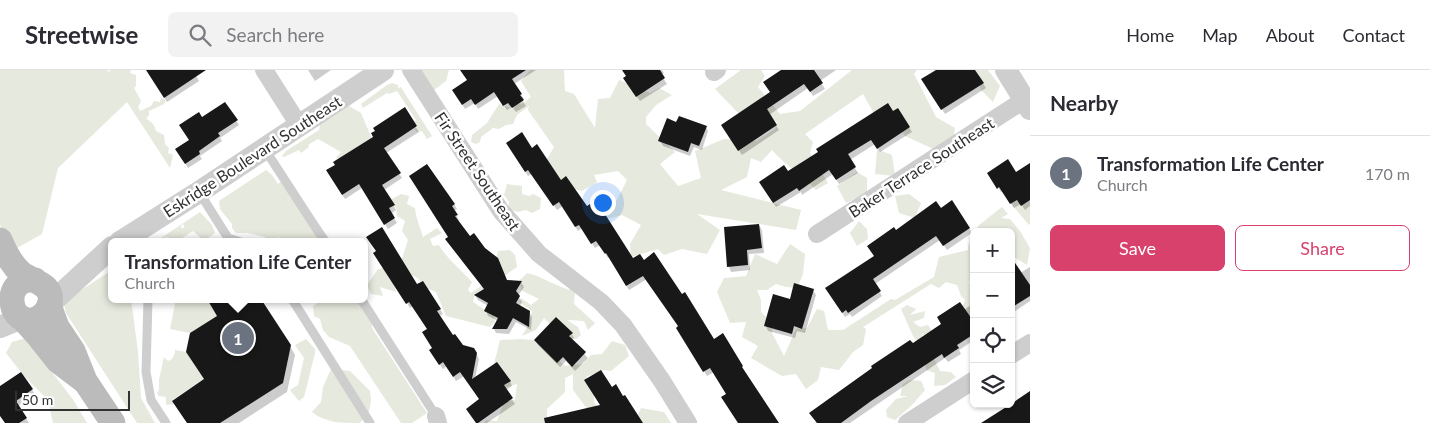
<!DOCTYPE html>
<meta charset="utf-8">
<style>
:root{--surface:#fff;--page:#f2f2f3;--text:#2b2b33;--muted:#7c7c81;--line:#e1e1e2;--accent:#d9416d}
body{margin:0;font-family:Lato,sans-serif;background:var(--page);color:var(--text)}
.controls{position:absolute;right:15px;bottom:15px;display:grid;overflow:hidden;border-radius:8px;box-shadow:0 1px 4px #0004}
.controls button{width:45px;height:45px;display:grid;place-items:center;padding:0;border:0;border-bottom:1px solid var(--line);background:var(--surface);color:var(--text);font:25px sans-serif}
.scale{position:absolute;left:15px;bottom:12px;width:115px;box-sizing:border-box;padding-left:5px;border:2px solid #313131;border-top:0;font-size:14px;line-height:18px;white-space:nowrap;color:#313131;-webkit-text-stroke:4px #fff;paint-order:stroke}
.you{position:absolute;left:602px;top:132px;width:18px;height:18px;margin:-12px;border:4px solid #fff;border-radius:50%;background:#1a73e8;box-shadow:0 0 0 8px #1a73e833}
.badge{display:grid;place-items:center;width:32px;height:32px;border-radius:50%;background:var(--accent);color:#fff;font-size:16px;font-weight:700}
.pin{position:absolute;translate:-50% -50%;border:2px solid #fff;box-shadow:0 1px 5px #0006}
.popup{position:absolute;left:108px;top:168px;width:260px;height:65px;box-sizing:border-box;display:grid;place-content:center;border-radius:8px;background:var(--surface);filter:drop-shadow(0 1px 4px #0005);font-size:16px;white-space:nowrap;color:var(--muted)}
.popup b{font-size:19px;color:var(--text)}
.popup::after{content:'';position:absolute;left:50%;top:100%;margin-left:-10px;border:10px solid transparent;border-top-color:var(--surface)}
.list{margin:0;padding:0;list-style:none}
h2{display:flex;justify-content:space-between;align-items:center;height:65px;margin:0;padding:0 20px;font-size:21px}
h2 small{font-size:16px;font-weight:400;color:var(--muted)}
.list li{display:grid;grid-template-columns:32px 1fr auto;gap:15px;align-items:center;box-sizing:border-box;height:75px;padding:0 20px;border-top:1px solid var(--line)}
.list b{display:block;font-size:19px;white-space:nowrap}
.list p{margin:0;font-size:16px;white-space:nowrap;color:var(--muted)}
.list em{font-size:16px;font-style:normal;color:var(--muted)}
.actions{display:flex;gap:10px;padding:15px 20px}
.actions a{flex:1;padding:11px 0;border:1px solid var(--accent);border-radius:8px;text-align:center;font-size:18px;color:var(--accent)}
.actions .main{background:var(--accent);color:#fff}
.icon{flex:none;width:28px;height:28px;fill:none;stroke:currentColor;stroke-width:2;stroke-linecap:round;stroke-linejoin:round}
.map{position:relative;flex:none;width:1030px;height:353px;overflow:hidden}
header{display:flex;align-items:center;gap:30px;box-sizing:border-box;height:70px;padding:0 25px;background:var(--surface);border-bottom:1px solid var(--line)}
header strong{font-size:24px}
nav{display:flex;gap:28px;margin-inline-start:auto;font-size:18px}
.search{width:350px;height:45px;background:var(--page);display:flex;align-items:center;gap:12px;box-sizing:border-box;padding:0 18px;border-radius:8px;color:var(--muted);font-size:19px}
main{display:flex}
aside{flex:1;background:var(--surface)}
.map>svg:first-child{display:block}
</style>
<header>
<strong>Streetwise</strong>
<div class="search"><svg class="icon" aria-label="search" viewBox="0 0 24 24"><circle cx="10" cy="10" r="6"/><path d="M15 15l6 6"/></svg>Search here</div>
<nav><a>Home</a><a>Map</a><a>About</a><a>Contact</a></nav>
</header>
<main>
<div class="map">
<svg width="1030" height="353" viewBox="0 0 1030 353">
<rect width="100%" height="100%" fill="#fff"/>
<g fill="#e6e9dd">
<path d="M 0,0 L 107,0 L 108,2 L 111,0 L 131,0 L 130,3 L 136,5 L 136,16 L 134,18 L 141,31 L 138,37 L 140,41 L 151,36 L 154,31 L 160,32 L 161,28 L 166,30 L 164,34 L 149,41 L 149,45 L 146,49 C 151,51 155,55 156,61 L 164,65 L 165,74 L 169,78 L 168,83 L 173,85 L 170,98 L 127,32 L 58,98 L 42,164 L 17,178 L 0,155 Z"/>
<polygon points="418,0 449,0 446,11 434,20"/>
<path d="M 530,0 L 564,0 L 565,21 L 574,24 L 595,58 L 598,29 L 610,28 L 619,10 L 650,23 L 659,18 L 672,25 L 656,35 L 646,47 L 646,54 L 675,82 L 660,94 L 678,116 L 701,108 L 695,81 L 724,69 L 757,71 L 775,59 L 777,52 L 766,45 L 741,46 L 715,19 L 741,0 L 761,0 L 765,6 L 758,17 L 780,44 L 800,41 L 852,0 L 917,0 L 914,4 L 936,47 L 955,58 L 951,87 L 905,66 L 894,48 L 876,47 L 863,24 L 805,64 L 813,72 L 810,83 L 828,113 L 816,120 C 802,105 785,95 772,80 L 761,92 L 751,88 L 747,107 L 721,120 L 801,140 L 796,160 L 697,144 L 720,160 L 707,184 L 682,179 L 664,185 L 658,179 L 631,187 L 630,174 L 641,155 L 622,145 L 592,153 L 589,144 L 617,130 L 627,110 L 618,101 L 594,105 L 597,112 L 582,121 L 546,111 L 543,96 L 554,77 L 528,40 L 529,36 L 517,45 L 513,54 L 506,55 L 499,59 L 493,58 L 481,67 L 480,72 L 476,74 L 471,72 L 472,65 L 487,53 L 499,34 L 514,39 L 516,33 L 522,34 L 531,27 L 521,11 Z"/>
<polygon points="975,0 988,0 1000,16 993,32 981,20"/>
<polygon points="392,13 398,15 398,18 401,17 404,22 432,66 427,69 422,61 417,62 414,59 417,57 414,52 416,50 397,21 389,24 387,23 363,38 361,34 387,15"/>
<polygon points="342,32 361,43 372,69 358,92 336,88 341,82 318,69 308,75 309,77 301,83 299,80 284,87 282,86 286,81 319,60 322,44"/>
<polygon points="877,79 892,85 895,106 875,104"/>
<polygon points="266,100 272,105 278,114 282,111 311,154 318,153 332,172 282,172 279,167 273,172 266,172 265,167 247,163 236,163 232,158 232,154 220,139 219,131"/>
<polygon points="857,102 867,108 867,123 846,133 837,116"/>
<polygon points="507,114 522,116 522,124 529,126 533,124 541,128 540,139 532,143 526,140 518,142 508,139 509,132 504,125"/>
<polygon points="1030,118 1030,154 1029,155 1007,129"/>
<path d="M 401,124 L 409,126 L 407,134 L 415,138 C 416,149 420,157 423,167 L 437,158 L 442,163 L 430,169 L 433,176 L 439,175 C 447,189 461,200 472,212 L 468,220 L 471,223 L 502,201 L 496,188 L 498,181 L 510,180 L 515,185 L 517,197 L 474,227 L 473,232 L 494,246 L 495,252 L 490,257 L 446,246 L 436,222 L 424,217 L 418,208 L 402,201 L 393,212 L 396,222 L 380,217 L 383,226 L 371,224 L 367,215 L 378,199 L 400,195 L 408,170 L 402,161 L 405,151 L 397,146 L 396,138 L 390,130 Z"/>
<polygon points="909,124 921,133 915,148 899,143 895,126"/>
<polygon points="1002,137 1008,144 1001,148 1010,149 1020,161 1030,178 1027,195 1011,185 1011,162 975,162 979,155"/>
<polygon points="200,142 212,155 215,163 204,171 193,161 176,172 170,172 170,168 166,167 164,168 165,172 161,170 155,172 182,154 181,158 184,158 184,155 182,154"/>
<polygon points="859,151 867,159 868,169 857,176 850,163"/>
<polygon points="974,165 974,202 969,212 974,227 974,246 972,247 961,240 965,230 961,226 957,215 946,212 939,218 931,214 863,257 866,259 863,275 853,282 839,300 821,297 818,310 806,319 796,304 782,306 751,288 758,276 742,267 746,252 730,253 717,222 724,208 746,206 755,184 777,194 790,174 805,184 803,204 797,218 786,217 776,214 767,220 757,220 761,230 761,242 772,253 772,263 784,286 796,259 807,258 817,239 824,241 828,260 843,260 891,229 895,230 934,207 939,187 968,180 968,176"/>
<polygon points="109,202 108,207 112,207 112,229 131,229 138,282 141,328 155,353 137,353 66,243 64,235 69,228"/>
<path d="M 527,203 C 544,207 558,218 575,221 L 574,234 L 595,253 L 588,260 L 584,251 L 567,250 L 578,257 L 581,265 L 576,269 L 571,268 L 572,263 L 557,247 L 550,254 L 544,248 L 536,260 L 522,266 L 529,254 L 532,241 L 519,232 L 521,228 L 531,235 L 539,229 L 521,220 L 520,210 Z"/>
<polygon points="176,229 207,229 217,246 190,263 170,259"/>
<polygon points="324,229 364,229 371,245 372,258 427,343 412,353 401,353 350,276 329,267 323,260 320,249 314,246 313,236"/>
<polygon points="907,235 916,239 910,245 925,241 924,248 913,252 920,257 928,255 934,264 929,270 921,263 940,301 951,302 956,307 945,315 934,316 935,303 926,300 924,280 913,266 901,239"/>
<polygon points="26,268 74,331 87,353 53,353 48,330 24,306 6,283 12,272"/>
<polygon points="306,269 315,279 315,283 304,327 299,331 290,320 298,315 304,288 295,275"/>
<polygon points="522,269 543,271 551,283 565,296 583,294 591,285 602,284 612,271 625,275 629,286 611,301 604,300 586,307 595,315 594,332 603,344 594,348 573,320 573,304 565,308 565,322 547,339 547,353 484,353 486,350 497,351 504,332 515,330 517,314 501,319 493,298 500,270"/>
<polygon points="175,280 186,282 204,309 172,330 174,334 166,335 166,327 159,326 157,323 159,320 159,310 164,287 168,291 172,289 175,283"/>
<path d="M 331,299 L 350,301 L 370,321 L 371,330 L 369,342 L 360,353 C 342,353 325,353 312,342 L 321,332 L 323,317 Z"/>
<polygon points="910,310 921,311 925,320 912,335 895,350 887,347 886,340 896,329 908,326 900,326 903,314"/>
<polygon points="641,338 664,342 671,353 634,353"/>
</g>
<g fill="#0003">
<polygon points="153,0 193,0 199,11 167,32 149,2"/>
<polygon points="308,0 331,0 315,11"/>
<polygon points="461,0 536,0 514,14 524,29 522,30 526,36 516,42 512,37 507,40 498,26 478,39 475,33 465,39 454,20 468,11"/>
<polygon points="623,0 662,0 664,3 661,5 667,14 640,31 627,13 627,7"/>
<polygon points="783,0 836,0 820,11 825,19 813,26 808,18 769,45 779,60 742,85 726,60 771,23"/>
<polygon points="938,0 974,0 986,18 945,44 923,10"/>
<polygon points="225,34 239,55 220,68 222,71 200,86 202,89 188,98 179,84 191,71 201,49"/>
<polygon points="404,39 419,62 386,83 402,108 384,120 396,140 391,144 397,153 388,159 362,118 345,129 327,101 375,68"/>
<polygon points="893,43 909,57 912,62 880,82 875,74 850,90 858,103 839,114 833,104 802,125 801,122 776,137 760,112 788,103"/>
<polygon points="706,57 708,61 702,80 694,77 690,86 663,76 660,71"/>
<polygon points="510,78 532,79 633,190 713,271 722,265 777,353 739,353 728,325 714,302 707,306 677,258 679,257 647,209 629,220 610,187 608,188 600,175 595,178 582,158 578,161 563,136 557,140 532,104 528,106"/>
<polygon points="989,103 1030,103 1030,136 1025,140 1021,134 1014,138 1003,121 1001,122"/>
<polygon points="413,111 454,134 457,139 454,141 459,150 457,151 507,212 521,212 524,217 518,226 522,232 520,236 529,242 532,247 531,260 516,252 509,264 496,263 494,259 498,251 488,246 486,241 488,236 478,230 475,225 485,220"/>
<polygon points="952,132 972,163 947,180 940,170 875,214 882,226 852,247 850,244 845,247 830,224 875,186 896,162"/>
<polygon points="759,155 762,160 764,183 749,184 750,200 731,202 729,197 725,158"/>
<polygon points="375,184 417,216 423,212 443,244 439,246 452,267 462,276 476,283 479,289 475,309 510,311 512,316 506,320 515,334 487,353 477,353 480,330 464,306 456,311 447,296 443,299 433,285 434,278 428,260 413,236 410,238"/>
<polygon points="1030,197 1030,231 1011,244 1011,198 1020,203"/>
<polygon points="813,220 816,225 805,263 797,261 795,268 768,261 766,256 790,231"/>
<polygon points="974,233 974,270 959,280 961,284 948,292 945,288 850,353 815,353 912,275"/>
<polygon points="572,264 574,268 572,271 588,288 575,301 566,291 560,297 538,275 535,270"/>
<polygon points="290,276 295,285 287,322 239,353 187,353 205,310"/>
<polygon points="20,303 35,324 18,336 29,353 6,353 0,344 0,317"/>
</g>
<g fill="#181818">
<polygon points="146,0 206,0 164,28"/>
<polygon points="460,0 526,0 512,9 522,24 520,25 524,30 512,38 508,33 503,36 494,22 475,35 471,29 462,35 452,20 467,10"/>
<polygon points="622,0 660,0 665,8 636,27 623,8 626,6"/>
<polygon points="781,0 814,0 823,13 810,22 804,14 767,39 777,55 738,81 721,55 770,22 763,12"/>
<polygon points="936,0 975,0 984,13 941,40 921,9"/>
<polygon points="225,32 238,50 218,63 220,66 199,81 200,84 185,94 175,79 189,70 179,55 199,42 202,47"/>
<polygon points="888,33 893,41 898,38 910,57 877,79 871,70 848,84 856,97 836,110 829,100 799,121 797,118 773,133 759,112 784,95 788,101 818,82 816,79"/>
<polygon points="405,37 417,56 384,78 401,103 382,115 395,135 389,138 395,148 384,155 359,114 342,125 326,100 335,95 333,92 373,67 371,63 375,61 373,58"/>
<polygon points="679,46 707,56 699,76 691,73 688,82 658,71 667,48 676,52"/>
<polygon points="522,62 532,78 537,74 561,110 566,106 587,136 596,130 633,188 640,184 644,190 654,182 682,224 685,222 714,269 723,263 743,296 742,297 779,353 738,353 721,327 726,324 710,298 703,302 676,258 678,256 643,206 626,216 606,183 605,184 596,171 591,174 579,155 575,157 559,132 553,136 528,100 525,102 506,73"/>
<polygon points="1008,89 1016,102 1030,93 1030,130 1021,136 1017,130 1010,134 999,117 997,119 987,103"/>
<polygon points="427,94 455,134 452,136 458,145 455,146 470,166 474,163 485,178 498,188 507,210 522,211 516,221 520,226 516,233 530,241 529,257 513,248 507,259 492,259 498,248 484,241 488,233 474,225 484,219 445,169 448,167 409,106"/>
<polygon points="952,130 970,158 943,176 936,166 873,209 881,221 848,243 846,240 842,243 825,218 874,186 867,176 894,157 896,160 936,131 941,138"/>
<polygon points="759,154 762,178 747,180 748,195 727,197 724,157"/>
<polygon points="382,157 417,214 423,211 441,239 437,241 453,265 455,264 463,275 474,278 477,283 472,309 497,292 511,311 504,315 513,328 478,353 476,353 466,339 479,329 460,302 453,307 443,292 439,295 429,280 432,278 422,262 427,259 409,232 406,234 373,183 376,181 366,167"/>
<polygon points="1011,187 1030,215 1030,226 1011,238"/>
<polygon points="794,213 814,219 802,259 794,256 792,264 764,256 773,224 790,229"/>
<polygon points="207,229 261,229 291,275 283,313 220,353 187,353 172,331 204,309 186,282 190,263 217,246"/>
<polygon points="960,232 974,252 974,264 957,275 959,278 944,288 942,284 871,331 841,353 817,353 809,343 872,298 871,296 910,270 913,273 941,254 937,247"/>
<polygon points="556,247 573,263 569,266 586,282 572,297 563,287 557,293 534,270"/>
<polygon points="601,300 612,317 616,314 623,326 625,325 643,353 545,353 544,348 600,335 584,310"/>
<polygon points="21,302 33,319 16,331 27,348 19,353 5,353 0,346 0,316"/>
<polygon points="1030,321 1030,353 981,353 1011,334"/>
</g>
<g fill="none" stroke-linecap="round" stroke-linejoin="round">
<g stroke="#cecece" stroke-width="9">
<polyline points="264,78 325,172"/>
<polyline points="199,122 228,168 241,172"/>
<polyline points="148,229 146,302 151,330 166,353"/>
<polyline points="292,229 370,353"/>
<polyline points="361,229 436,346"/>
</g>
<g stroke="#cecece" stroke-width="18">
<polyline points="264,0 299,55"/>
<polyline points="411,0 501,141 539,184 601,232 623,255 662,311 688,353"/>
<polyline points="714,2 717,0"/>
<polyline points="817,164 1024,30"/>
<polyline points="1011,285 1030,273"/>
<polyline points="436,346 438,353"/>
<polyline points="907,353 974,310"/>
</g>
<g stroke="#cecece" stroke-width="22">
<polyline points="1006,0 1030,39"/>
<polyline points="120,172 199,122 383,0"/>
<polyline points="50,234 112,177"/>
<polyline points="0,257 22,248"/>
</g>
<g stroke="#bbb" stroke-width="25">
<path d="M 0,170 C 5,182 11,194 21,203 C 32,212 54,213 50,234 C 48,240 44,245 38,248 C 8,262 0,206 35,210"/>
<polyline points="49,235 57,257 73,281 85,311 113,353"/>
<polyline points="22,248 39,267 58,291 83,310"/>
</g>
</g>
<g text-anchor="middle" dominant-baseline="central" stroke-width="5" stroke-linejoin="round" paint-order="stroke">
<g font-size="16" fill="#313131" stroke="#fff">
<text transform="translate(252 86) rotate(-33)">Eskridge Boulevard Southeast</text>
<text transform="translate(921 97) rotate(-33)">Baker Terrace Southeast</text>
<text transform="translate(478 101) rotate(56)">Fir Street Southeast</text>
</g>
</g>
</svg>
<div class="controls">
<button>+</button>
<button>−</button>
<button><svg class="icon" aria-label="locate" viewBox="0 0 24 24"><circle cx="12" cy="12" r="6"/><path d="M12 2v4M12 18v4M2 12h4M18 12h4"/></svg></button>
<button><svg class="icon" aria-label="layers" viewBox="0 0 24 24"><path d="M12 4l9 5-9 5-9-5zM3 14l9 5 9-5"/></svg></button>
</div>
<div class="scale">50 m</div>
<div class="you"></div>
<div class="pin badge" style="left:238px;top:268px;background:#6b7280">1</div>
<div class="popup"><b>Transformation Life Center</b>Church</div>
</div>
<aside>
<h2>Nearby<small></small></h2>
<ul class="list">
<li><span class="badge" style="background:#6b7280">1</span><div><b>Transformation Life Center</b><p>Church</p></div><em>170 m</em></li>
</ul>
<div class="actions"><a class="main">Save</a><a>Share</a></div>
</aside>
</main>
